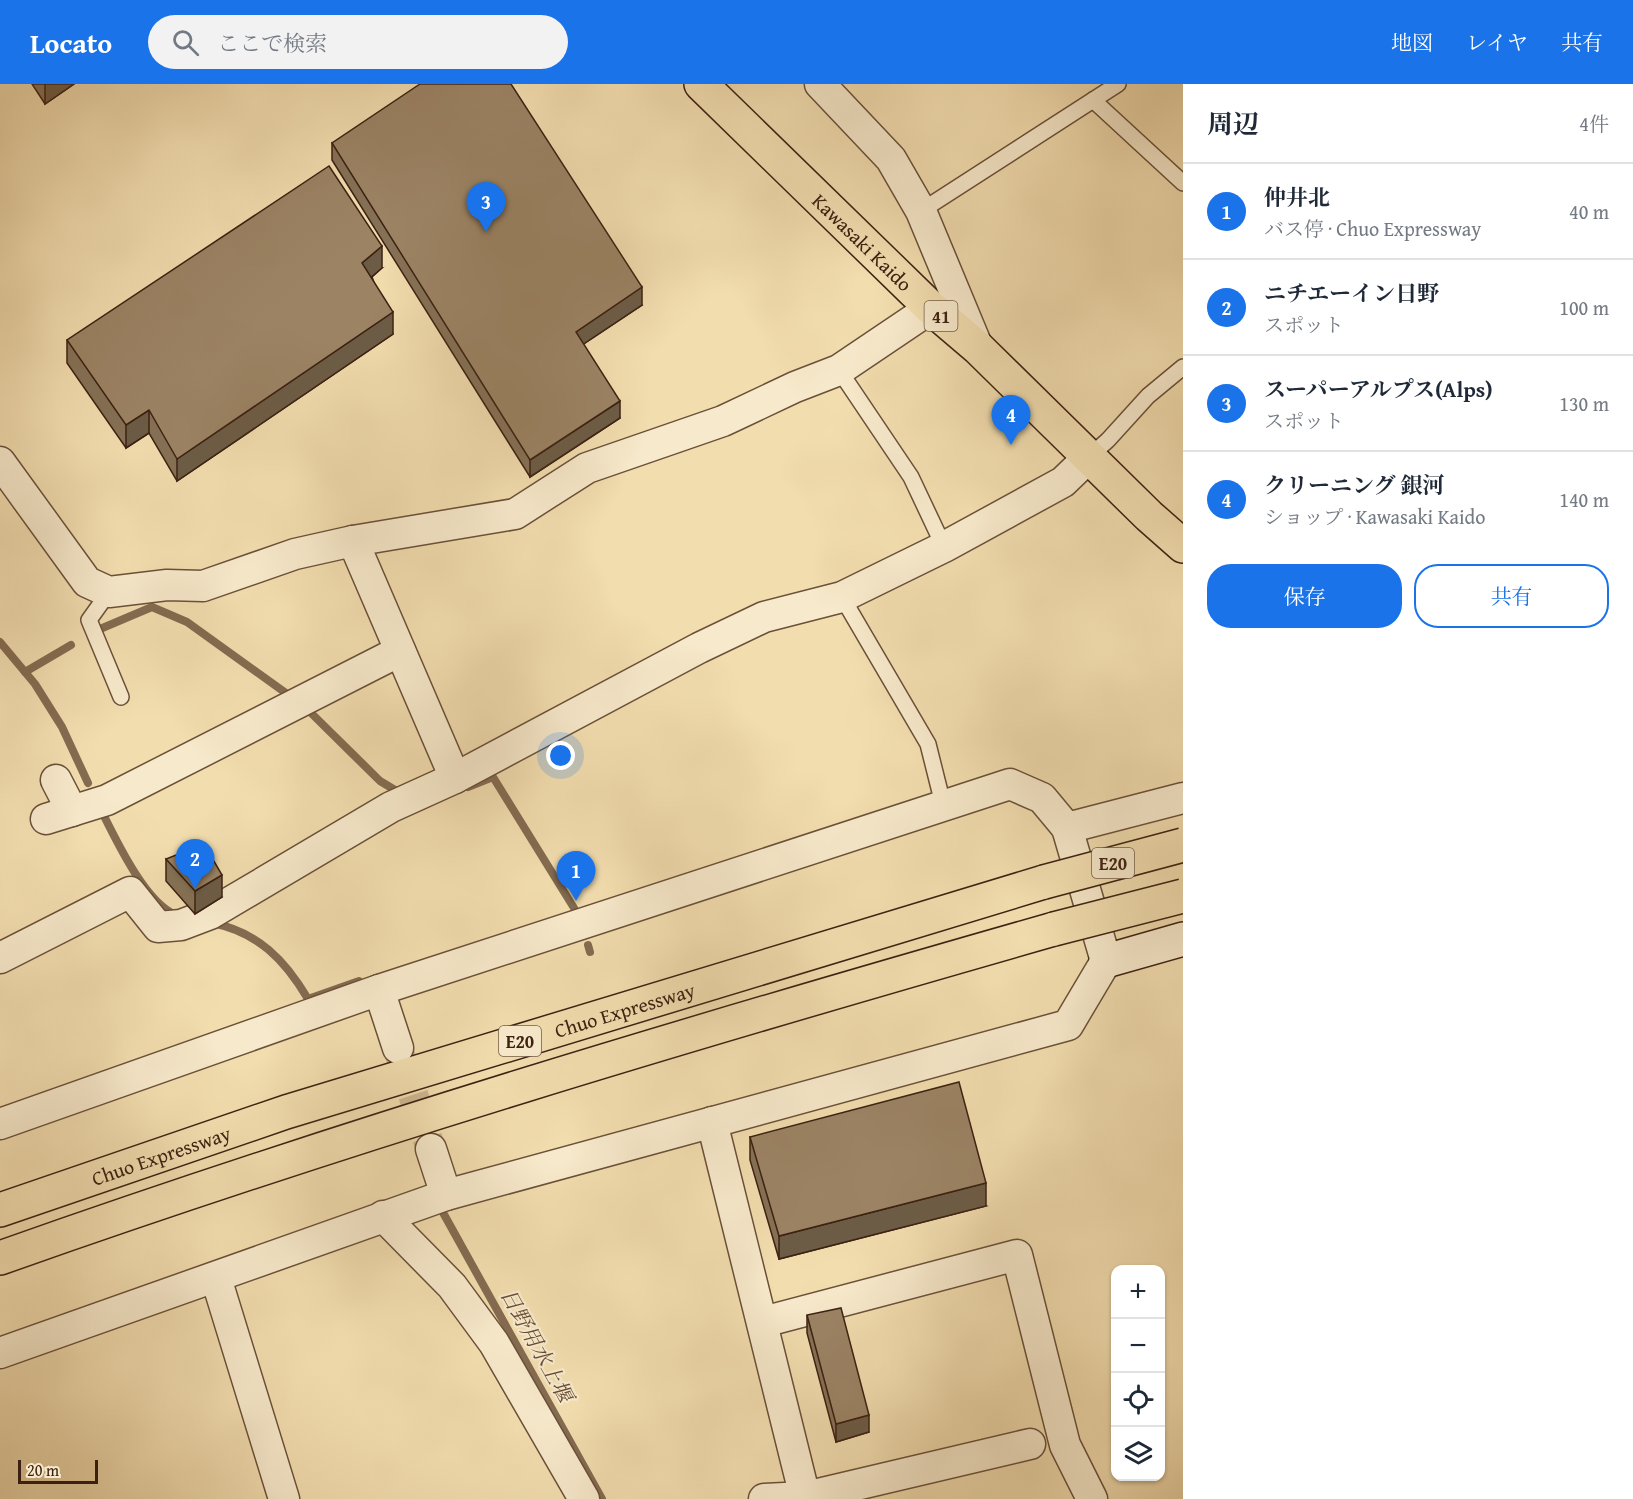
<!DOCTYPE html>
<html lang="ja">
<meta charset="utf-8">
<style>
:root{--surface:#fff;--page:#f2f2f3;--text:#1f2937;--muted:#747a83;--line:#e0e1e3;--accent:#1a73e8}
body{margin:0;font-family:"Gentium Book Plus","Noto Serif JP",serif;background:var(--page);color:var(--text)}
.controls{position:absolute;right:18px;bottom:18px;display:grid;overflow:hidden;border-radius:12px;box-shadow:0 2px 4px #0004}
.controls button{width:54px;height:54px;display:grid;place-items:center;padding:0;border:0;border-bottom:2px solid var(--line);background:var(--surface);color:var(--text);font:30px sans-serif}
.scale{position:absolute;left:18px;bottom:15px;width:80px;box-sizing:border-box;padding-left:6px;border:3px solid #3c2112;border-top:0;font-size:16px;line-height:21px;white-space:nowrap;color:#3c2112;-webkit-text-stroke:4px #f7e9cb;paint-order:stroke}
.you{position:absolute;left:561px;top:672px;width:21px;height:21px;margin:-15px;border:4px solid #fff;border-radius:50%;background:#1a73e8;box-shadow:0 0 0 9px #1a73e833}
.badge{display:grid;place-items:center;width:39px;height:39px;border-radius:50%;background:var(--accent);color:#fff;font-size:20px;font-weight:700}
.pin{position:absolute;translate:-50% -50px;filter:drop-shadow(0 2px 3px #0008)}
.pin::after{content:'';position:absolute;top:32px;width:21px;height:18px;background:inherit;clip-path:polygon(0 0,100% 0,50% 100%)}
.list{margin:0;padding:0;list-style:none}
h2{display:flex;justify-content:space-between;align-items:center;height:78px;margin:0;padding:0 24px;font-size:26px}
h2 small{font-size:20px;font-weight:400;color:var(--muted)}
.list li{display:grid;grid-template-columns:39px 1fr auto;gap:18px;align-items:center;box-sizing:border-box;height:96px;padding:0 24px;border-top:2px solid var(--line)}
.list b{display:block;font-size:22px;white-space:nowrap}
.list p{margin:0;font-size:20px;white-space:nowrap;color:var(--muted)}
.list em{font-size:20px;font-style:normal;color:var(--muted)}
.actions{display:flex;gap:12px;padding:18px 24px}
.actions a{flex:1;padding:14px 0;border:2px solid var(--accent);border-radius:24px;text-align:center;font-size:21px;color:var(--accent)}
.actions .main{background:var(--accent);color:#fff}
.icon{flex:none;width:33px;height:33px;fill:none;stroke:currentColor;stroke-width:2;stroke-linecap:round;stroke-linejoin:round}
.map{position:relative;flex:none;width:1183px;height:1415px;overflow:hidden}
header{display:flex;align-items:center;gap:36px;box-sizing:border-box;height:84px;padding:0 30px;background:var(--accent);color:#fff}
header strong{font-size:28px}
nav{display:flex;gap:33px;margin-inline-start:auto;font-size:21px}
.search{width:420px;height:54px;background:var(--page);display:flex;align-items:center;gap:15px;box-sizing:border-box;padding:0 21px;border-radius:33px;color:var(--muted);font-size:22px}
main{display:flex}
aside{flex:1;background:var(--surface)}
.map>svg:first-child{display:block}
</style>
<header>
<strong>Locato</strong>
<div class="search"><svg class="icon" aria-label="search" viewBox="0 0 24 24"><circle cx="10" cy="10" r="6"/><path d="M15 15l6 6"/></svg>ここで検索</div>
<nav><a>地図</a><a>レイヤ</a><a>共有</a></nav>
</header>
<main>
<div class="map">
<svg width="1183" height="1415" viewBox="0 0 1183 1415">
<rect width="100%" height="100%" fill="#f2ddaf"/>
<filter id="stains"><feTurbulence type="fractalNoise" baseFrequency=".00333" numOctaves="4"/><feColorMatrix values="0 0 0 0 .2 0 0 0 0 .09 0 0 0 0 .02 0 0 0 .5 -.17"/></filter>
<radialGradient id="worn" r=".72"><stop offset=".6" stop-color="#630" stop-opacity="0"/><stop offset="1" stop-color="#630" stop-opacity=".3"/></radialGradient>
<g fill="none" stroke-linecap="round" stroke-linejoin="round">
<g stroke="#846b50" stroke-width="8">
<polyline points="100,545 152,523 187,538 290,612"/>
<polyline points="0,558 35,600 62,643 88,699"/>
<polyline points="25,588 71,561"/>
<polyline points="305,623 380,697 400,709"/>
<polyline points="468,703 493,693 574,824 578,834"/>
<path d="M 100,724 C 115,754 145,819 176,831"/>
<path d="M 212,839 C 258,848 285,876 308,915 L 359,897"/>
<polyline points="588,861 590,868"/>
<polyline points="441,1125 602,1415"/>
</g>
<polyline stroke="#ceb790" stroke-width="30" stroke-dasharray="30 15" stroke-linecap="butt" points="399,968 431,1065"/>
<g stroke="#6a5039" stroke-width="18">
<g id="lane">
<polyline points="1093,16 1183,99"/>
<polyline points="921,127 1118,0"/>
<polyline points="839,286 911,393 944,463"/>
<polyline points="1089,373 1108,356 1148,312 1183,283"/>
<polyline points="109,508 89,536 121,613"/>
<polyline points="842,513 928,660 943,720"/>
</g>
</g>
<g stroke="#6a5039" stroke-width="33">
<g id="street">
<polyline points="820,0 891,75 921,127 978,264"/>
<polyline points="0,378 87,498 109,508 167,501 203,502 295,470 353,457 515,430 587,384 723,337 795,303 839,286 931,224"/>
<polyline points="353,457 455,694"/>
<polyline points="56,696 72,727"/>
<polyline points="46,735 107,716 400,567"/>
<polyline points="0,874 130,808 158,843 181,841 210,830 391,723 455,694 699,564 764,533 842,513 944,463 1063,398 1089,373"/>
<polyline points="379,906 398,964"/>
<polyline points="712,1038 805,1413"/>
<polyline points="0,1040 379,906 1010,700 1042,714 1067,744 1183,714"/>
<polyline points="431,1065 446,1111"/>
<polyline points="383,1132 452,1202 494,1259 584,1415"/>
<polyline points="216,1194 284,1415"/>
<polyline points="763,1238 1017,1171 1065,1361 1092,1415"/>
<polyline points="0,1269 446,1111 1068,941 1106,877 1067,744"/>
<polyline points="764,1415 805,1413 1030,1360"/>
</g>
</g>
<g stroke="#3c2112" stroke-width="36">
<polyline id="secondary" points="1106,877 1183,855"/>
</g>
<g stroke="#3c2112" stroke-width="36">
<g id="primary">
<path id="s1" d="M 701,0 L 931,224 L 978,264 L 1149,432 L 1183,462"/>
</g>
</g>
<g stroke="#3c2112" stroke-width="36">
<g id="highway">
<path id="s2" d="M 0,1126 L 286,1028 L 1044,798"/>
<path d="M 0,1174 C 347,1051 700,946 1054,845"/>
</g>
</g>
<use href="#lane" stroke="#f7e9cb" stroke-width="15"/>
<use href="#street" stroke="#f7e9cb" stroke-width="30"/>
<use href="#secondary" stroke="#f7e9cb" stroke-width="33"/>
<use href="#primary" stroke="#f2ddaf" stroke-width="33"/>
<use href="#highway" stroke="#f2ddaf" stroke-width="33"/>
<g stroke="#3c2112" stroke-width="36" stroke-linecap="butt">
<g id="highway-bridge">
<polyline points="1044,798 1183,761"/>
<polyline points="1054,845 1183,812"/>
</g>
</g>
<use href="#highway-bridge" stroke="#f2ddaf" stroke-width="33"/>
</g>
<g fill="#857156" stroke="#3c2112" stroke-width="1.5">
<polygon points="32,0 74,0 45,20"/>
<polygon points="332,59 642,221 583,260 620,334 530,393 332,76"/>
<polygon points="382,184 372,193 393,250 177,397 149,349 126,364 67,279 67,256"/>
<polygon points="166,775 222,813 195,830 166,797"/>
<polygon points="750,1053 986,1122 779,1175 750,1076"/>
<polygon points="807,1231 869,1348 836,1358 807,1249"/>
</g>
<g fill="#6c5c46" stroke="#3c2112" stroke-width="1.5">
<polygon points="45,0 74,0 45,20"/>
<polygon points="382,162 382,184 362,201 362,179"/>
<polygon points="642,203 642,221 576,265 576,248"/>
<polygon points="393,228 393,250 177,397 177,375"/>
<polygon points="620,317 620,334 530,393 530,376"/>
<polygon points="149,326 149,349 126,364 126,341"/>
<polygon points="222,791 222,813 195,830 195,807"/>
<polygon points="986,1099 986,1122 779,1175 779,1152"/>
<polygon points="869,1331 869,1348 836,1358 836,1340"/>
</g>
<g fill="#9b8364" stroke="#3c2112" stroke-width="1.5">
<polygon points="420,0 511,0 642,203 576,248 620,317 530,376 332,59"/>
<polygon points="329,82 382,162 362,179 393,228 177,375 149,326 126,341 67,256"/>
<polygon points="204,760 222,791 195,807 166,775"/>
<polygon points="959,998 986,1099 779,1152 750,1053"/>
<polygon points="841,1224 869,1331 836,1340 807,1231"/>
</g>
<g text-anchor="middle" dominant-baseline="central" stroke-width="4.5" stroke-linejoin="round" paint-order="stroke">
<g fill="#f7e9cb" stroke="#745d4a" stroke-width="1.5">
<rect x="924.5" y="217" width="33" height="30" rx="4.5"/>
<rect x="1092" y="764" width="42" height="30" rx="4.5"/>
<rect x="499" y="942" width="42" height="30" rx="4.5"/>
</g>
<g font-size="18" font-weight="bold" fill="#3c2112">
<text x="941" y="232">41</text>
<text x="1113" y="779">E20</text>
<text x="520" y="957">E20</text>
</g>
<g font-size="20" fill="#3c2112" stroke="#f7e9cb">
<text stroke="none"><textPath href="#s1" startOffset="226">Kawasaki Kaido</textPath></text>
<text stroke="none"><textPath href="#s2" startOffset="656">Chuo Expressway</textPath></text>
<text stroke="none"><textPath href="#s2" startOffset="170">Chuo Expressway</textPath></text>
</g>
<g font-size="21" font-style="italic" fill="#664c36" stroke="#f7e9cb">
<text transform="translate(537 1261) rotate(61)">日野用水上堰</text>
</g>
</g>
<rect width="100%" height="100%" filter="url(#stains)"/>
<rect width="100%" height="100%" fill="url(#worn)"/>
</svg>
<div class="controls">
<button>+</button>
<button>−</button>
<button><svg class="icon" aria-label="locate" viewBox="0 0 24 24"><circle cx="12" cy="12" r="6"/><path d="M12 2v4M12 18v4M2 12h4M18 12h4"/></svg></button>
<button><svg class="icon" aria-label="layers" viewBox="0 0 24 24"><path d="M12 4l9 5-9 5-9-5zM3 14l9 5 9-5"/></svg></button>
</div>
<div class="scale">20 m</div>
<div class="you"></div>
<div class="pin badge" style="left:576px;top:817px">1</div>
<div class="pin badge" style="left:195px;top:805px">2</div>
<div class="pin badge" style="left:486px;top:148px">3</div>
<div class="pin badge" style="left:1011px;top:361px">4</div>
</div>
<aside>
<h2>周辺<small>4件</small></h2>
<ul class="list">
<li><span class="badge">1</span><div><b>仲井北</b><p>バス停 · Chuo Expressway</p></div><em>40 m</em></li>
<li><span class="badge">2</span><div><b>ニチエーイン日野</b><p>スポット</p></div><em>100 m</em></li>
<li><span class="badge">3</span><div><b>スーパーアルプス(Alps)</b><p>スポット</p></div><em>130 m</em></li>
<li><span class="badge">4</span><div><b>クリーニング 銀河</b><p>ショップ · Kawasaki Kaido</p></div><em>140 m</em></li>
</ul>
<div class="actions"><a class="main">保存</a><a>共有</a></div>
</aside>
</main>
